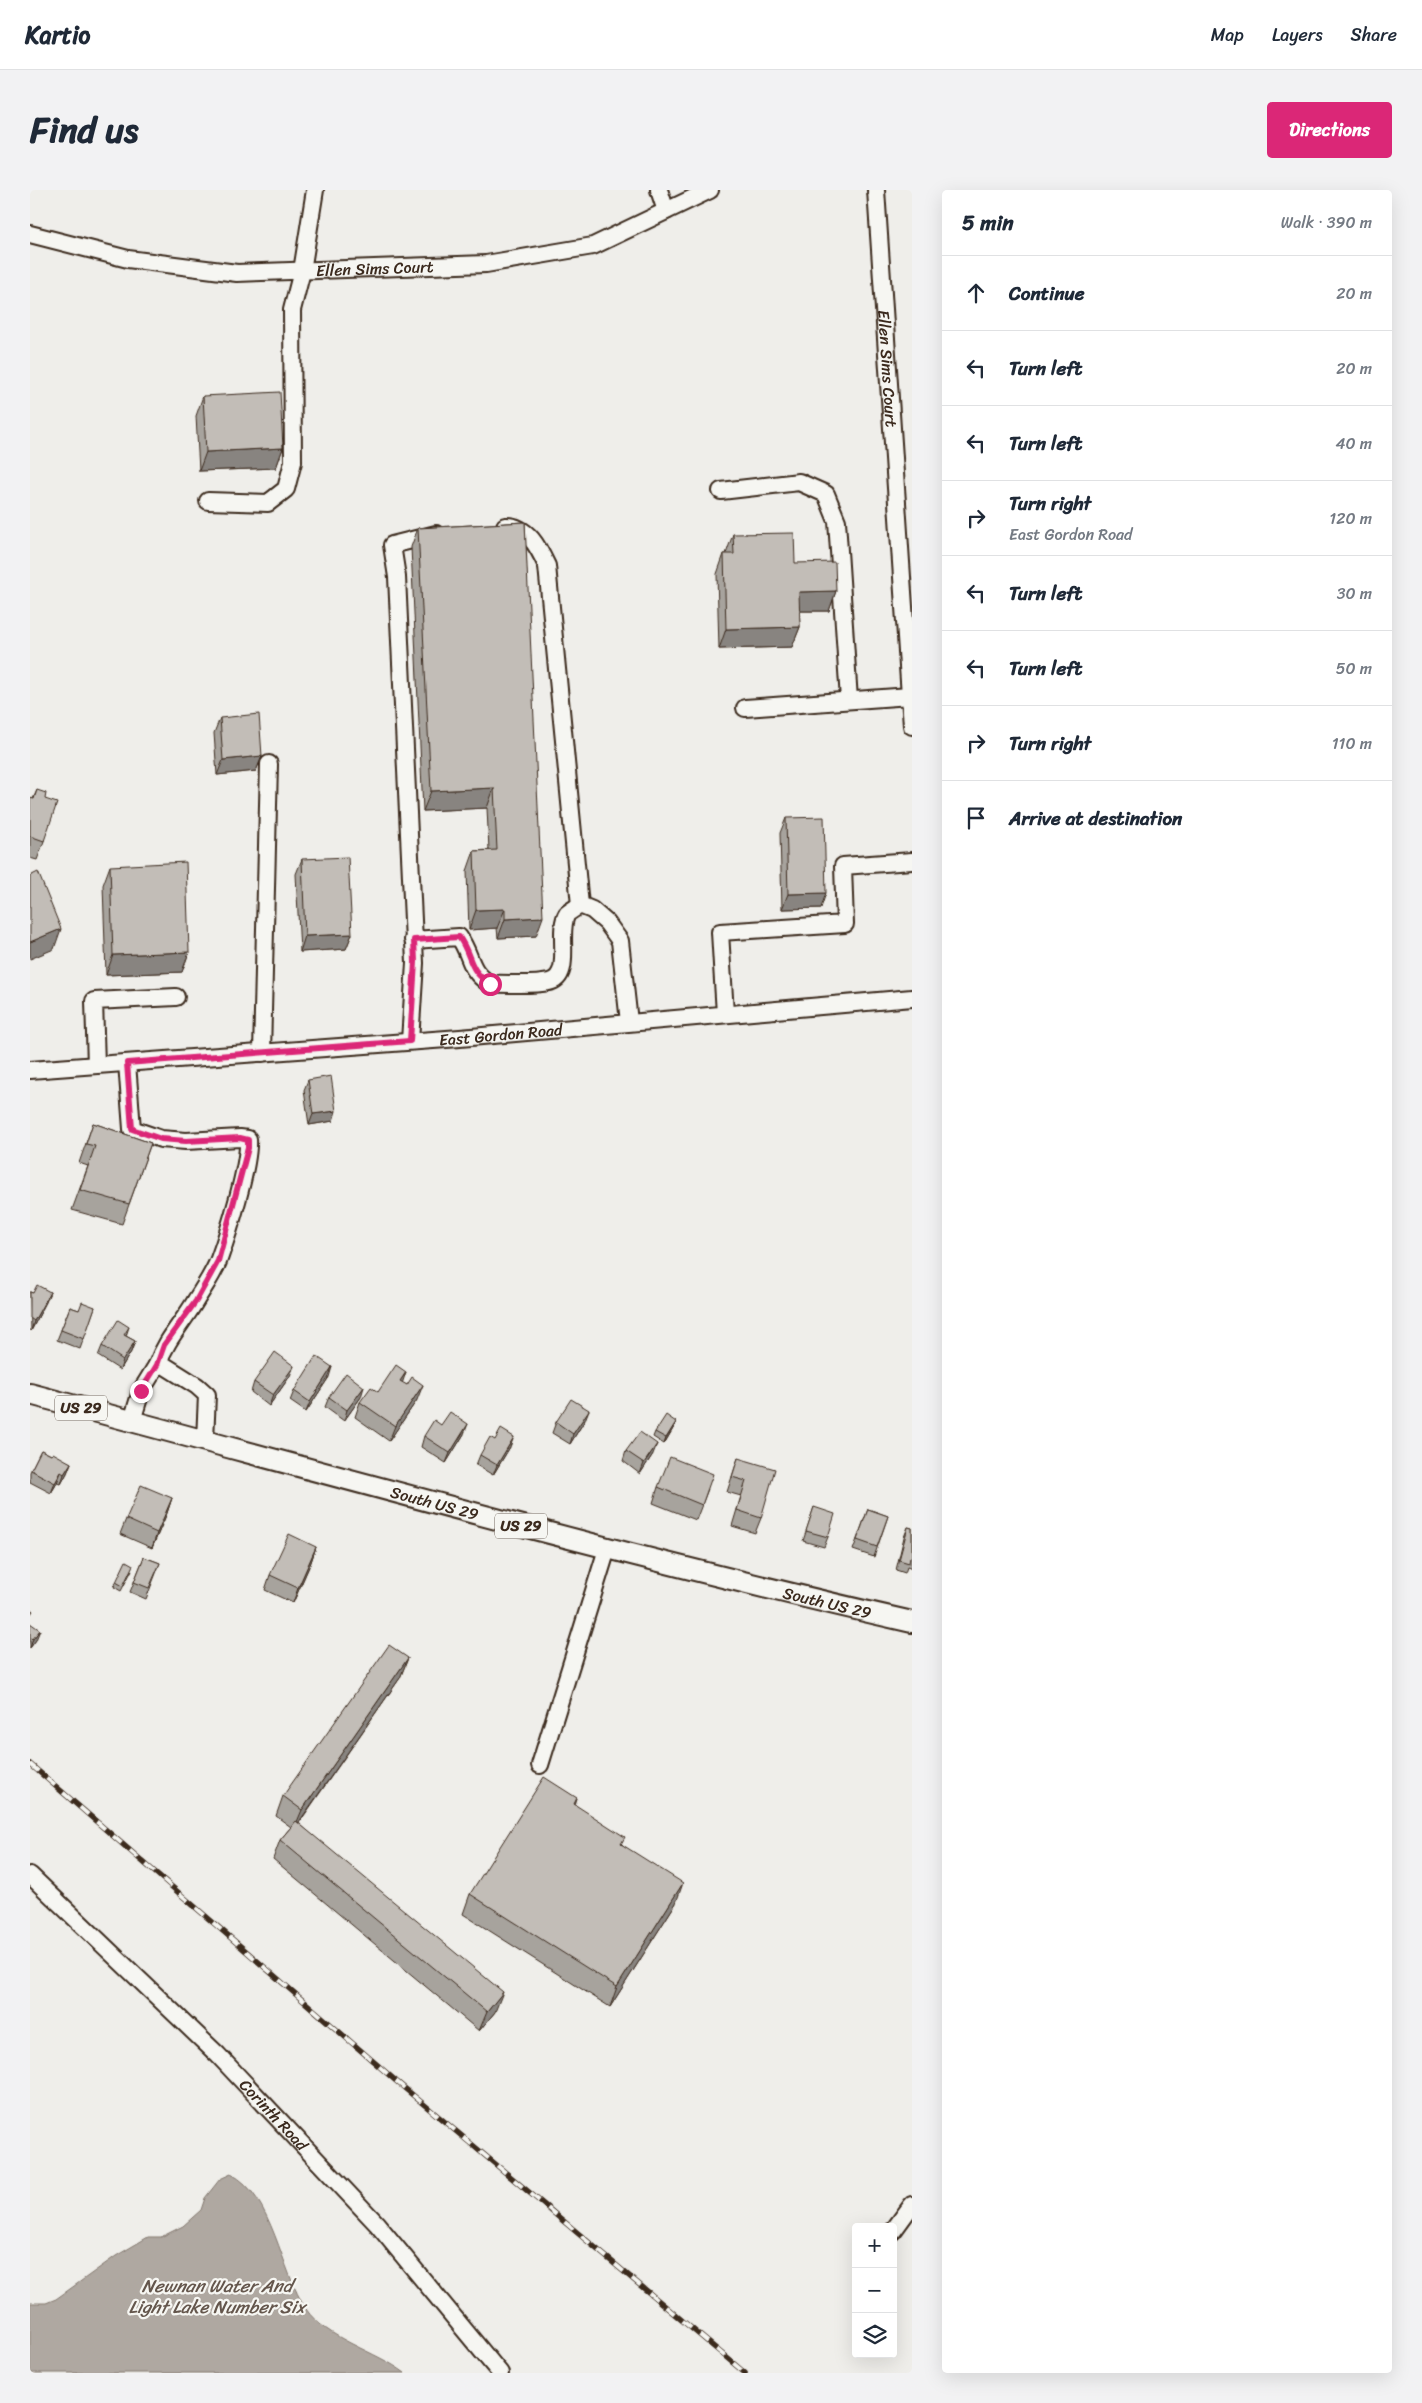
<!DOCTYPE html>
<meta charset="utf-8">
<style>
:root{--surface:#fff;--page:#f2f2f3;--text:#1f2937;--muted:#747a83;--line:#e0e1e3;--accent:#db2777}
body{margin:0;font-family:Sriracha,sans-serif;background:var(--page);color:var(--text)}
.controls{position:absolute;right:15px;bottom:15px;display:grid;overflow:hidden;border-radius:5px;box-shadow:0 5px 20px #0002}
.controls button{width:45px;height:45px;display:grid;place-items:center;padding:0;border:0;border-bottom:1px solid var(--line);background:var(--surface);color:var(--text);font:25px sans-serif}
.stop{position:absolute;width:15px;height:15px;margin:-11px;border:4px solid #db2777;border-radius:50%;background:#fff}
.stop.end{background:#db2777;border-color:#fff;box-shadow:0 1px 5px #0008}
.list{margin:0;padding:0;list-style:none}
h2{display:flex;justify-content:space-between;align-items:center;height:65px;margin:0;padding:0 20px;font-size:21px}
h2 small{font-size:16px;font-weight:400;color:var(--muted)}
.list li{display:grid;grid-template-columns:32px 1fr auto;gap:15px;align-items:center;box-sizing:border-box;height:75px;padding:0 20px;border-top:1px solid var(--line)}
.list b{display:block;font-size:19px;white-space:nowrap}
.list p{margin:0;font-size:16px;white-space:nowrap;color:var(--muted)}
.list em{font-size:16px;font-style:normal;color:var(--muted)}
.icon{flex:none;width:28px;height:28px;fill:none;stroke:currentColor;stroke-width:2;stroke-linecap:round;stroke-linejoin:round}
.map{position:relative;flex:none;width:882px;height:2183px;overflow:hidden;border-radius:5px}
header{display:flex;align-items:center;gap:30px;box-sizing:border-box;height:70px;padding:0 25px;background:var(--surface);border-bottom:1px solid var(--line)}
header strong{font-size:24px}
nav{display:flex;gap:28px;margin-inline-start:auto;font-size:18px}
.intro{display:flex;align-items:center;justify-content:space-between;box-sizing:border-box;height:120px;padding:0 30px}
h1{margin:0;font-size:35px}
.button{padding:12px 22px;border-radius:5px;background:var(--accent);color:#fff;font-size:18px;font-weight:700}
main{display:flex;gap:30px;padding:0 30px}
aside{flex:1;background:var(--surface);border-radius:5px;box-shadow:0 5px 20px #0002}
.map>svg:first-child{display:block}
</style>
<header>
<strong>Kartio</strong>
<nav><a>Map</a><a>Layers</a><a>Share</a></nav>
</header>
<div class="intro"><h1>Find us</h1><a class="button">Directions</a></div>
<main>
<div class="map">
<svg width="882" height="2183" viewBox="0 0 882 2183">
<rect width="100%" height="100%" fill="#efeeea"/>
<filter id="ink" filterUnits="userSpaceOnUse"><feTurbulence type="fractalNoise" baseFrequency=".02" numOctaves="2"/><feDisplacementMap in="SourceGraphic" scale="10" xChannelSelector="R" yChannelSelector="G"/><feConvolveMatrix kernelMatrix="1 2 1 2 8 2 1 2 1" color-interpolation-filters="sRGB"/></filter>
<g filter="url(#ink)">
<path fill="#afa8a1" stroke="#81766d" d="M 201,1984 C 243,2005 251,2082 276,2119 C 296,2149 346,2161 375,2183 L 0,2183 L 0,2113 L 16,2113 L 26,2109 L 86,2066 L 118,2047 L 131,2047 L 153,2036 L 171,2020 L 175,2008 L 190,1989 Z"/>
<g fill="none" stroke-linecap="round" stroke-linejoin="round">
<g stroke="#3b2a1e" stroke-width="20">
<g id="minor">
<polyline points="629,0 636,21"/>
<path id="s1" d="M 846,0 L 882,536"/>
<path id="s2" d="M 0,44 L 98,69 L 207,83 L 456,74 L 563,56 L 680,0"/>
<polyline points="691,301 769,292 796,304 807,331 819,510"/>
<polyline points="178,311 238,313 256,299 263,272 262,120 272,81 285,0"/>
<path d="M 475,336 C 498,335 509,359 517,376 L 550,715 L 562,720 L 577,733 L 590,751 L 599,832"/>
<polyline points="715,518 880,506"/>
<path d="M 383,750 L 429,747 C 443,767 437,779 460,794 C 479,793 500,796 519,792 C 544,787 526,741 537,724 C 540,721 546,718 550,715"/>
<polyline points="695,824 690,742 815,734 813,676 882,671"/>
<polyline points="380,851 385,773 367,387 362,355 406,344"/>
<polyline points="232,863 239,574"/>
<path d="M 97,873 L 102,939 L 131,949 L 156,951 L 210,948 L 218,949 C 220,974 198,1044 189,1069 C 184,1083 174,1097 166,1110 C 152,1134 137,1148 127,1175"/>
<polyline points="66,875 64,811 146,807"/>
<path id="s3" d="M 0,880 L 430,848 L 882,808"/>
<polyline points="102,1231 111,1201 127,1175 132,1174 167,1196 177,1205 175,1250"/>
<polyline points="510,1575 577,1359"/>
<path id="s4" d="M 0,1685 L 188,1865 L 347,2034 L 470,2183"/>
<polyline points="863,2041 882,2015"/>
</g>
</g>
<g stroke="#3b2a1e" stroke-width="24">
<g id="major">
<path id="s5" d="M 0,1204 C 294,1282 586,1365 882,1432"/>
</g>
</g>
<use href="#minor" stroke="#f6f6f2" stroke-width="16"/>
<use href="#major" stroke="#f6f6f2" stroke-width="20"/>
<g stroke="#3b2a1e" stroke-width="5.5">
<polyline id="rail" points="0,1574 366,1891 715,2183"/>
</g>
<use href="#rail" stroke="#f6f6f2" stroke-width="4" stroke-dasharray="11" stroke-linecap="butt"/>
</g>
<g fill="#a7a39d" stroke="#3b2a1e">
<polygon points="173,206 253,258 246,278 169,281 166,226"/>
<polygon points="495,332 506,746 468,748 467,738 439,740 437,681 444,661 459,660 457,618 393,621 381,357 388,338"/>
<polygon points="703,344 765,373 806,401 799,421 769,421 770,437 762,457 689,459 687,384 694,364 696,364"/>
<polygon points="190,528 232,566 226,581 187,585 184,543"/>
<polygon points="7,600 15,609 14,651 7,670 0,668 0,608 3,609"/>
<polygon points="756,628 791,718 752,719 750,643"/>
<polygon points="272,669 322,744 316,759 270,762 266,684"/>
<polygon points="80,676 159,762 152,782 76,785 73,695"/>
<polygon points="278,890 303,931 279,935 274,900"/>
<polygon points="63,933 121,953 92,1034 42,1020 58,976 49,973"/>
<polygon points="0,1102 3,1103 20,1102 16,1112 1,1141"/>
<polygon points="40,1117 49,1120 65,1117 50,1159 27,1150"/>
<polygon points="99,1137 96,1146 105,1151 101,1162 90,1180 68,1166 72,1156"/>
<polygon points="260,1186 239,1216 221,1202 224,1192"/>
<polygon points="299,1187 276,1222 260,1211 264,1201"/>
<polygon points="372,1193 377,1195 387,1210 359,1251 325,1227 330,1212 348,1202"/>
<polygon points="299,1207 331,1207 314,1231 295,1217"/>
<polygon points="555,1230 540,1254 522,1243 526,1232"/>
<polygon points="646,1232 644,1237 634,1254 623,1247 625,1242"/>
<polygon points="411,1235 434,1244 416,1273 391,1257 394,1246"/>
<polygon points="465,1250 480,1257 463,1285 446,1275 450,1265"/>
<polygon points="11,1260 21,1265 41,1273 37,1283 31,1294 27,1293 21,1303 0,1292 0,1282"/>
<polygon points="596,1261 623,1264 610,1284 593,1271"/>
<polygon points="708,1268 731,1328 725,1343 702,1336 711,1306 697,1302"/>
<polygon points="628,1297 678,1299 666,1330 623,1313"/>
<polygon points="142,1308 137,1323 122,1358 90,1344 96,1329"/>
<polygon points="784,1317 798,1347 794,1357 773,1351"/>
<polygon points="838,1319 858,1326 844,1367 823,1360"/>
<polygon points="878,1337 882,1338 882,1379 877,1377 875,1383 866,1380 874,1347"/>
<polygon points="286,1357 281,1372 263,1413 235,1400 240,1385"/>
<polygon points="114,1367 130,1373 116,1409 100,1402"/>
<polygon points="102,1380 91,1401 84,1397 86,1392"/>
<polygon points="0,1433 6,1450 0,1458"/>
<polygon points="378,1468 370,1488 269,1633 465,1822 449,1841 243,1669 250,1650 261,1637 246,1626 253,1606"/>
<polygon points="547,1608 545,1615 592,1654 646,1713 580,1817 433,1724 440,1704"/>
</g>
<g fill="#888480" stroke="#3b2a1e">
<polygon points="253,258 246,278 169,281 176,262"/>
<polygon points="806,401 799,421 762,421 769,402"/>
<polygon points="770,437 762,457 689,459 696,439"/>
<polygon points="232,566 226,581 187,585 193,570"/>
<polygon points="464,598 457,618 393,621 401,601"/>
<polygon points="796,703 791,718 752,719 758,704"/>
<polygon points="475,719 467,738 439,740 446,720"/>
<polygon points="513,727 506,746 468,748 475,729"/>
<polygon points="31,739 24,759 0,769 0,752"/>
<polygon points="322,744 316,759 270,762 275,746"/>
<polygon points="159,762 152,782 76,785 83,765"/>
<polygon points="306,921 303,931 279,935 283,924"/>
<polygon points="20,1102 16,1112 1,1141 4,1131"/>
<polygon points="105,1151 101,1162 90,1180 93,1170"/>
<polygon points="264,1176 260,1186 239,1216 243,1205"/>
<polygon points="302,1177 299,1187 276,1222 280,1212"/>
<polygon points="376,1182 371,1197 370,1191"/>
<polygon points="393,1195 387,1210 359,1251 365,1236"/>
<polygon points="334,1197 331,1207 314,1231 317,1220"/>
<polygon points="559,1220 555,1230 540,1254 543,1244"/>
<polygon points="646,1232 644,1237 634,1254 636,1248"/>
<polygon points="438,1234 434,1244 416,1273 420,1263"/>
<polygon points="484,1247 480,1257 463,1285 467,1275"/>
<polygon points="627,1254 623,1264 610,1284 614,1273"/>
<polygon points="41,1273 37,1283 31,1294 34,1284"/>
<polygon points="31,1282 27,1293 21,1303 25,1293"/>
<polygon points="142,1308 137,1323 122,1358 127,1343"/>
<polygon points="286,1357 281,1372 263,1413 268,1398"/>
<polygon points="10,1440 6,1450 0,1458 3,1449"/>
<polygon points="378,1468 370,1488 264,1639 272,1620"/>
<polygon points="653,1693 646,1713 580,1817 587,1797"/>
<polygon points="473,1802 465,1822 449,1841 457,1822"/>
</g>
<g fill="#c2bdb7" stroke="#3b2a1e">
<polygon points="250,202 253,258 176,262 173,206"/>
<polygon points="495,332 513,727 475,729 475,719 446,720 444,661 467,660 464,598 401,601 388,338"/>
<polygon points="764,343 765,373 805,372 806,401 769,402 770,437 696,439 694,364 704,364 703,344"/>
<polygon points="229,524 232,566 193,570 190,528"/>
<polygon points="7,600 16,603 15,609 27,613 14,651 0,646 0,608 4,609"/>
<polygon points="794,627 796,703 758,704 756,628"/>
<polygon points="318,667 322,744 275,746 272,669"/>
<polygon points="156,672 159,762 83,765 80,676"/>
<polygon points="8,682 31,739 0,752 0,686"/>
<polygon points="301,886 306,921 283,924 278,890"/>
<polygon points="63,933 121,953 99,1014 50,1000 65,956 56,954"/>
<polygon points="7,1095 20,1102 4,1131 0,1128 0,1102 3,1103"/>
<polygon points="52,1112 65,1117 54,1149 31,1140 40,1117 49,1120"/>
<polygon points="88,1130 99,1137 94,1145 105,1151 93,1170 72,1156"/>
<polygon points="245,1162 264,1176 243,1205 224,1192"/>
<polygon points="286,1166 302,1177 280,1212 264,1201"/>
<polygon points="366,1175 376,1182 370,1191 377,1195 382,1187 393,1195 365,1236 330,1212 341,1197 348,1202"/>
<polygon points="316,1183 334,1197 317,1220 299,1207"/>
<polygon points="541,1209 559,1220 543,1244 526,1232"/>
<polygon points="420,1222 438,1234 420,1263 394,1246 404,1230 411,1235"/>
<polygon points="636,1225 646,1232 636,1248 625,1242"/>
<polygon points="471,1239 484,1247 467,1275 450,1265 460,1247 465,1250"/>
<polygon points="610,1242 627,1254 614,1273 596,1261"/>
<polygon points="11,1260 21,1265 23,1263 41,1273 34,1284 31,1282 25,1293 1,1280"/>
<polygon points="640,1267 683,1284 672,1315 628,1297"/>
<polygon points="708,1268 745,1279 731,1328 707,1320 716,1291 702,1287"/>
<polygon points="111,1295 142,1308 127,1343 96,1329"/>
<polygon points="784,1317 805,1324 798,1347 776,1341"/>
<polygon points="838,1319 858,1326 847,1357 827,1350"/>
<polygon points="878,1337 882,1338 882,1368 880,1367 879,1373 869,1370"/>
<polygon points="259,1344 286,1357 268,1398 240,1385"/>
<polygon points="114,1367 130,1373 119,1398 104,1392"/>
<polygon points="96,1371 103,1375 93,1396 86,1392"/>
<polygon points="0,1418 3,1421 0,1425"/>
<polygon points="0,1433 10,1440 3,1449 0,1446"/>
<polygon points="359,1455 378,1468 272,1620 253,1606"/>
<polygon points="514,1587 547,1608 544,1614 595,1647 591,1654 653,1693 587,1797 440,1704"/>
<polygon points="266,1631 473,1802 457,1822 250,1650"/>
</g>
</g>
<g fill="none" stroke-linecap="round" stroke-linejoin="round" filter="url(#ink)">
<path stroke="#db2777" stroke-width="6" d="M 111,1201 L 127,1175 L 134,1155 L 166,1111 L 188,1071 L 218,958 L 218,950 L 210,948 L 156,951 L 131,949 L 102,939 L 97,873 L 380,851 L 385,772 L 384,750 L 429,747 C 443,767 437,779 460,794"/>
</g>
<g text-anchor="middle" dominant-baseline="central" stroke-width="4.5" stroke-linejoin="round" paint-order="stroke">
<g fill="#f6f6f2" stroke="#73675e" stroke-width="1">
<rect x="25" y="1205.5" width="52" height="25" rx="4"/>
<rect x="465" y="1323.5" width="52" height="25" rx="4"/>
</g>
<g font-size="15" font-weight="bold" fill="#3b2a1e">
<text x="51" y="1218">US 29</text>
<text x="491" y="1336">US 29</text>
</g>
<g font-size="16" fill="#3b2a1e" stroke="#f6f6f2">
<text stroke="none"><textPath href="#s2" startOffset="349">Ellen Sims Court</textPath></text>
<text stroke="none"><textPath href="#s1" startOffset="179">Ellen Sims Court</textPath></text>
<text stroke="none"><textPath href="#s3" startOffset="472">East Gordon Road</textPath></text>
<text stroke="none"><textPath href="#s5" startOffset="419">South US 29</textPath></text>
<text stroke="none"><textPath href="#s5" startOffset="824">South US 29</textPath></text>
<text stroke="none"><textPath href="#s4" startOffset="342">Corinth Road</textPath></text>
</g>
<g font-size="18" font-style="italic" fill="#64564c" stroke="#f6f6f2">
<text x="187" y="2096">Newnan Water And<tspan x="187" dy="21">Light Lake Number Six</tspan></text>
</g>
</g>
</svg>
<div class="controls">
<button>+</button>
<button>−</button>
<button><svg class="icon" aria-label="layers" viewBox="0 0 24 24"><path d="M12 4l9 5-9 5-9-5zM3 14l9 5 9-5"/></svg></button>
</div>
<div class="stop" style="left:460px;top:794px"></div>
<div class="stop end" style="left:111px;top:1201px"></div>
</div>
<aside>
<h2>5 min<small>Walk · 390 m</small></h2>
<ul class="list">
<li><svg class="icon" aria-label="ahead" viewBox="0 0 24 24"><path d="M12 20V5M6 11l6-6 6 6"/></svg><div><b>Continue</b></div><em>20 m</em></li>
<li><svg class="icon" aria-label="left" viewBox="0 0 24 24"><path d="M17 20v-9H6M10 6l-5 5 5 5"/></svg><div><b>Turn left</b></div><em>20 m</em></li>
<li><svg class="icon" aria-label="left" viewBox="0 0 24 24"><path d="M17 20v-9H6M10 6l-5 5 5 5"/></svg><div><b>Turn left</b></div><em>40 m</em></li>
<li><svg class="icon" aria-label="right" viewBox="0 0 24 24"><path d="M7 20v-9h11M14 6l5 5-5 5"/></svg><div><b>Turn right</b><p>East Gordon Road</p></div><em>120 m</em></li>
<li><svg class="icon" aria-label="left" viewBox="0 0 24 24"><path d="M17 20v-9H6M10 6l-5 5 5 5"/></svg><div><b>Turn left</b></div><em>30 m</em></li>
<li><svg class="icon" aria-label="left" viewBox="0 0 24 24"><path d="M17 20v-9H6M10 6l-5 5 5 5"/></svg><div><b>Turn left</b></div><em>50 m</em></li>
<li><svg class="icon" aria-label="right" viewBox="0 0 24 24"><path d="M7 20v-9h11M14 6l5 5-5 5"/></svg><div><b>Turn right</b></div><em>110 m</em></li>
<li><svg class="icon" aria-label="arrive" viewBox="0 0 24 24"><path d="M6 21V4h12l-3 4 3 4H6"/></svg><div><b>Arrive at destination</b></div></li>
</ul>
</aside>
</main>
